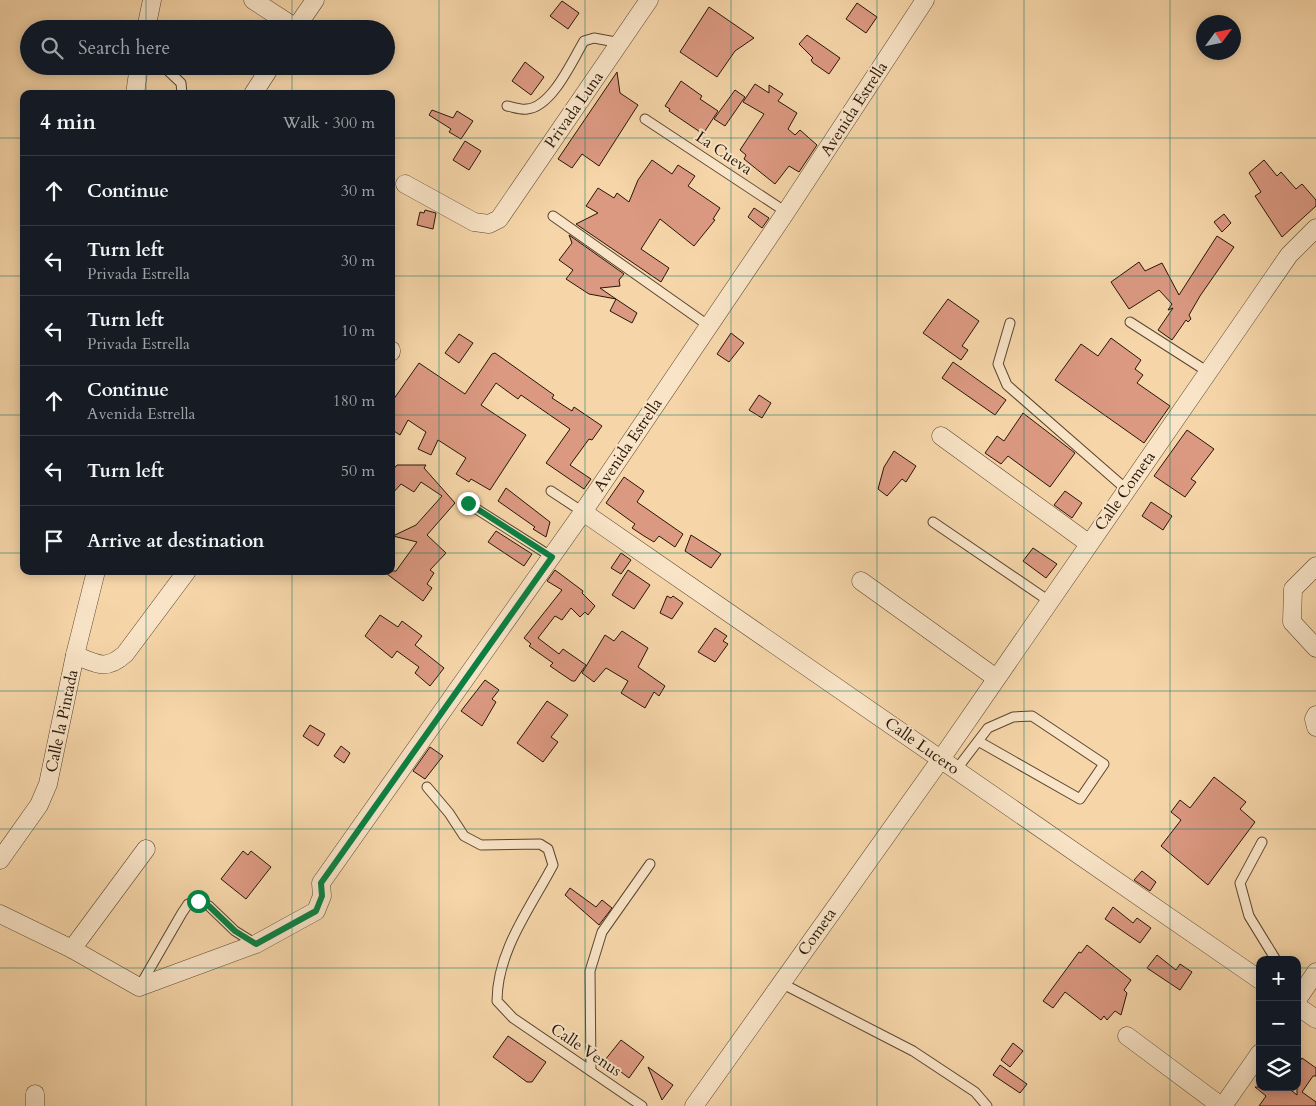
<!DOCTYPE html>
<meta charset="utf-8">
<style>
:root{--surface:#171b24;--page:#20242c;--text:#f1f3f6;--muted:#9ea1a6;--line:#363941}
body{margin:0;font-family:Cardo,serif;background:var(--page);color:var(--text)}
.controls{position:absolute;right:15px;bottom:15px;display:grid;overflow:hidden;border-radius:10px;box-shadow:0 2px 12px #0003}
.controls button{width:45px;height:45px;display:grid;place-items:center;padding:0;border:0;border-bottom:1px solid var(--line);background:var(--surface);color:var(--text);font:25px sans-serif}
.compass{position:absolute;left:1196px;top:15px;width:45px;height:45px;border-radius:50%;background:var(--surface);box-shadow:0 2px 12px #0003;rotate:57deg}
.stop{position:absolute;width:15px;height:15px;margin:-11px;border:4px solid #0b8043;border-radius:50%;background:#fff}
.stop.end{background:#0b8043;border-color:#fff;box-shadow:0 1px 5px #0008}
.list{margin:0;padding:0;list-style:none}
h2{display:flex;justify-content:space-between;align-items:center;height:65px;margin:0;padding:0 20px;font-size:21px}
h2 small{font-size:16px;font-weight:400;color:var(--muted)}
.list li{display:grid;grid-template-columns:32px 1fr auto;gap:15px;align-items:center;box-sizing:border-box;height:70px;padding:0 20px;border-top:1px solid var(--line)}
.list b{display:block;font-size:19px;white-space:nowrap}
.list p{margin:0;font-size:16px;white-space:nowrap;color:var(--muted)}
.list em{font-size:16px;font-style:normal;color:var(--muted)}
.icon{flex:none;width:28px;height:28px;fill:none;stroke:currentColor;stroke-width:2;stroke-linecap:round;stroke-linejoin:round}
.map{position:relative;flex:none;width:1316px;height:1106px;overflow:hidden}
.search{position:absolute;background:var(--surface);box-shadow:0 2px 12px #0003;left:20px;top:20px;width:375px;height:55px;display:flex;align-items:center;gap:12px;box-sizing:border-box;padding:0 18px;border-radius:28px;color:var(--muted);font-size:19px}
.panel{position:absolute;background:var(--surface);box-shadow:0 2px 12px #0003;left:20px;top:90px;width:375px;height:485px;border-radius:10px}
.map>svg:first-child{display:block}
</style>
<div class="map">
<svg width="1316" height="1106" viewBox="0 0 1316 1106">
<rect width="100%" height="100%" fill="#f6d6a9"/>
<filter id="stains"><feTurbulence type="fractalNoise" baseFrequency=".004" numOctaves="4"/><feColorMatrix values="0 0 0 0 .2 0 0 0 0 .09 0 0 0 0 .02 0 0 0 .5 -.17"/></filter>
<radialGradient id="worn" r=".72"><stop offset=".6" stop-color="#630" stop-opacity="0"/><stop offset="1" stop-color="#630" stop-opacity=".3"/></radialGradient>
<g fill="#dc9982" stroke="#261609">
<polygon points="562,1 579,13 568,29 550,16"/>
<polygon points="857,3 877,17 866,33 846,19"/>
<polygon points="709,7 754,38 735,51 717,77 680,52"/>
<polygon points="807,35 840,58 829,74 813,63 811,60 813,58 799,44"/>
<polygon points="525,62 544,77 531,95 512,81"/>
<polygon points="617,72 620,93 638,105 599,166 582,154 572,168 558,159"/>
<polygon points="681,81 702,96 700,99 718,111 703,134 669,111 670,109 665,106"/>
<polygon points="755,84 769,93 769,85 783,94 778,101 797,113 788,129 795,135 800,130 817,145 799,172 789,166 775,184 744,159 746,155 740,150 764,114 743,102"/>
<polygon points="735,90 745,97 725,126 714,119"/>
<polygon points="432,110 453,118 457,111 473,121 461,139 449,132 451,129 429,115"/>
<polygon points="465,141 481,151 469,170 453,160"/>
<polygon points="652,160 672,174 678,165 695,176 688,186 720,208 713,219 715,220 694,246 660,219 641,249 669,268 661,282 576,224 598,213 586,206 598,188 614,198 617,193 629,202 638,180"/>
<polygon points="1264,160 1277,176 1281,172 1296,189 1302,184 1316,200 1316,206 1282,237 1255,196 1261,192 1249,173"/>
<polygon points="754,208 769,218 762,228 748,217"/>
<polygon points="425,210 436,213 433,229 417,225 420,212 424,213"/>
<polygon points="1224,214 1231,223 1222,232 1214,222"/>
<polygon points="569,235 624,274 619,280 620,286 600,288 616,299 589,294 566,279 573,270 559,260 572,243"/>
<polygon points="1217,236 1234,247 1200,296 1189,315 1191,319 1188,322 1186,320 1172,340 1158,330 1173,308 1168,310 1172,304 1159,290 1129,309 1111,282 1139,262 1145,271 1162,263 1179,295"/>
<polygon points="616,299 637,313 632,323 610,311"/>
<polygon points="948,299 979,321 962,346 968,350 961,360 923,333"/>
<polygon points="731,333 744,343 729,362 717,354"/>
<polygon points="459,334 473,343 459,363 445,353"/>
<polygon points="1111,338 1141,360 1135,369 1143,375 1137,383 1170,406 1144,443 1055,380 1081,344 1098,356"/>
<polygon points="495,353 554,395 552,398 572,411 574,407 602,426 592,440 589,439 570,465 591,479 584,489 546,463 570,429 521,395 518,399 496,383 481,405 526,435 490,490 471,479 469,482 456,474 466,458 438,440 431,455 418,449 426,432 408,420 400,435 391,429 391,403 419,363 465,394 492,354"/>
<polygon points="953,362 1006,400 995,415 942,378"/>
<polygon points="759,395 771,403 762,418 749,410"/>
<polygon points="1023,413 1075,453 1050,487 1008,456 1001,464 985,453 997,436 1004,441"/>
<polygon points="1187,430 1214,449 1191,479 1196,482 1185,497 1154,476"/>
<polygon points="894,451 916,466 906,482 902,479 887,496 878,489 884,467"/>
<polygon points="397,465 426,465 424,468 455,503 427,535 446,553 430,570 434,573 427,584 432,588 423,601 383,571 396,571 417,542 393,536 416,525 442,496 421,482 414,492 401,484 391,495 391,472"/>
<polygon points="624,477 644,491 637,502 683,534 675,547 659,536 654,542 644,536 632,528 635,524 606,503"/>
<polygon points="506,488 550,522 546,537 533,529 535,527 498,501"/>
<polygon points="1065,491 1082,503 1072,518 1054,505"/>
<polygon points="1151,502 1172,516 1163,530 1142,516"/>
<polygon points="496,531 532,554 524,566 488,542"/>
<polygon points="691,535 721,554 711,568 685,551"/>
<polygon points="1033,548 1057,564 1046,578 1023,561"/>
<polygon points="621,553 631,560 621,574 611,568"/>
<polygon points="555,570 583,591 582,593 595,606 588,615 585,612 580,617 571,608 562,620 555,616 538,638 559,654 563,649 586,665 575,681 572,681 550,666 553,663 529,646 531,644 524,638 562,590 547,581"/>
<polygon points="628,570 650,585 634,609 612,595"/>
<polygon points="667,596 671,598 673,596 683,603 672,619 660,613"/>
<polygon points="380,615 398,627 402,621 422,636 415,645 444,668 430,686 415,673 419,667 397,651 392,658 365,636"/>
<polygon points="715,628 727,636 723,641 728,644 715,662 698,652"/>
<polygon points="622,631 648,648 638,667 665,686 659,696 654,692 645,708 621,693 628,681 606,668 594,682 582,673 605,635 614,641"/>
<polygon points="485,680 499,690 492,699 496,702 482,726 461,711"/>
<polygon points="547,701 568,715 551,737 558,742 543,762 517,743"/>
<polygon points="310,725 325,734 318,746 303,736"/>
<polygon points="341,746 350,753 344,763 334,756"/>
<polygon points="430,747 443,756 425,779 413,771"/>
<polygon points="1214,777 1246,802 1240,809 1255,822 1208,885 1161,846 1181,820 1171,812 1180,800 1190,808"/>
<polygon points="243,851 248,855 251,851 271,867 246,899 221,879"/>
<polygon points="1142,871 1156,882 1150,891 1134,880"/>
<polygon points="570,888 596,907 602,900 612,908 599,925 565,895"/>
<polygon points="1113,907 1133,923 1137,918 1151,928 1140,943 1105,919"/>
<polygon points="1087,945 1131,980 1124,990 1127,993 1121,1015 1115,1011 1107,1020 1104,1016 1101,1020 1065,992 1053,1008 1043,1001 1079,952 1081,953"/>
<polygon points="1157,955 1176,970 1180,964 1192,972 1180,990 1147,968"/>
<polygon points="508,1036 546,1062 532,1082 527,1082 493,1057"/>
<polygon points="621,1040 644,1057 629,1078 605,1060"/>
<polygon points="1013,1043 1023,1051 1010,1067 1001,1060"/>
<polygon points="1302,1058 1316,1068 1316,1076 1313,1076 1302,1092 1316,1102 1316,1106 1259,1106 1266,1096 1255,1087 1287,1087 1297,1095 1297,1066"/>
<polygon points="1000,1065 1027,1084 1020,1093 993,1075"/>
<polygon points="648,1067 673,1085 662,1100"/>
</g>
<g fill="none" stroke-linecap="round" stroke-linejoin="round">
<g stroke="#5a4631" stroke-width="11">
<g id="service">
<polyline points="163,66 181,83 182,94"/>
<path d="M 507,106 C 513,107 521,110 527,109 C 552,107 572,61 584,41 L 594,38 L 621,43"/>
<polyline points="645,119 786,212"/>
<polyline points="553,216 709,326"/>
<polyline points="1130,322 1208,372"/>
<polyline points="1010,323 998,364 1007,385 1126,489"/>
<polyline points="551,491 583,512"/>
<polyline points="467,503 552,557"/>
<polyline points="933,522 1049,601"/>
<polyline points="956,770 988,728 1013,717 1032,716 1104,764 1080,799 978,741"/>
<path d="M 427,787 L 449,813 L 464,836 L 481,845 L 540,844 L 548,849 L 553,865 C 531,907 497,951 497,1001 L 513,1018 L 642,1106"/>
<polyline points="1262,842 1240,883 1249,916 1276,960"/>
<polyline points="781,983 913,1051 975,1092 987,1106"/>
<polyline points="141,984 182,913 188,904 198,901 209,906 235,931 256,944"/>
<polyline points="591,1071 590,971 602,932 650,864"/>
</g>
</g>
<g stroke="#5a4631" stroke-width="19">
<g id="minor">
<polyline points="253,0 296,28"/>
<polyline points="146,29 152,0"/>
<polyline points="295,29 315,0"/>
<polyline points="135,94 139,66"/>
<polyline points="253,94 271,66"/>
<polyline points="405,184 474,222 489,224 499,219 649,0"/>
<polyline points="391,350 391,352"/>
<polyline points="941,436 1088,543"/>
<polyline points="583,512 1260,980"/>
<polyline points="1316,566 1293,589 1292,622 1316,648"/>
<polyline points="861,581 996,678"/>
<path d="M 75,655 C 97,664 106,671 125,654 L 187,571"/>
<polyline points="1316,715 1314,719 1316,727"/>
<polyline points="0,860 39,805 48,784 75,655 96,571"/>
<polyline points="0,914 72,949 139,987 256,944 316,911 322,896 321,883 583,512 786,212 925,0"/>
<polyline points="72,949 146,849"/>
<polyline points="1297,1000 1316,972"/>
<polyline points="1297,1006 1316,1019"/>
<polyline points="1127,1036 1221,1106"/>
<polyline points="35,1094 35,1106"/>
<polyline points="694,1106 941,759 1289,255 1316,228"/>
<polyline points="1223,1106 1260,1053"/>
</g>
</g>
<use href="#service" stroke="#f9e4c7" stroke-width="9"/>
<use href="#minor" stroke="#f9e4c7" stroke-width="18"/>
</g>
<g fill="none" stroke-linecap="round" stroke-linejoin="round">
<polyline stroke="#0b8043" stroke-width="6" points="198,901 209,906 235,931 256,944 316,911 322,896 321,883 552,557 468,503"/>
</g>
<path fill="none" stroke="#0f766e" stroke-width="1" stroke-opacity="0.55" d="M 146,0 L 146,29M 292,0 L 292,29M 439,0 L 439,1106M 585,0 L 585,1106M 731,0 L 731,1106M 877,0 L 877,1106M 1024,0 L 1024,1106M 1170,0 L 1170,1106M 146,66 L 146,94M 292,66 L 292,94M 0,138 L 24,138M 391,138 L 1316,138M 0,276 L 24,276M 391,276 L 1316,276M 0,415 L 24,415M 391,415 L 1316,415M 0,553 L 24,553M 391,553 L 1316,553M 146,571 L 146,1106M 292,571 L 292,1106M 0,691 L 1316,691M 0,829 L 1316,829M 0,968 L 1260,968M 1297,968 L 1316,968"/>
<g text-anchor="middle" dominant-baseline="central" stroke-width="4" stroke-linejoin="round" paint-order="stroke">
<g font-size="16" fill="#261609" stroke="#f9e4c7">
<text transform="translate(854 109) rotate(-57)">Avenida Estrella</text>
<text transform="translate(574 110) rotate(-55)">Privada Luna</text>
<text transform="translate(724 153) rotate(34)">La Cueva</text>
<text transform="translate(628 445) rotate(-56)">Avenida Estrella</text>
<text transform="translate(1125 491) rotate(-55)">Calle Cometa</text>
<text transform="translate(62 721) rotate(-78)">Calle la Pintada</text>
<text transform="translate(922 746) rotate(35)">Calle Lucero</text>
<text transform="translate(817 932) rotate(-55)">Cometa</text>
<text transform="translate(586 1050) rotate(34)">Calle Venus</text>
</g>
</g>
<rect width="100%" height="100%" filter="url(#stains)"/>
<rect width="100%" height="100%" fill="url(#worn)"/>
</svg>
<div class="controls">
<button>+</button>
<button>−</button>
<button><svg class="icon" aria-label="layers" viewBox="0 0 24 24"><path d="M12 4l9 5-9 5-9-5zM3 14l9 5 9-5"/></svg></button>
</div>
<svg class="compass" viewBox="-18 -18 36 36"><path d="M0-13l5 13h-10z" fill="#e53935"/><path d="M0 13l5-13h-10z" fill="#9ea1a6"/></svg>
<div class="stop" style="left:198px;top:901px"></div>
<div class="stop end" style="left:468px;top:503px"></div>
<div class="search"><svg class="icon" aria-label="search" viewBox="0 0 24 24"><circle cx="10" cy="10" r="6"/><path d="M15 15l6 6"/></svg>Search here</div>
<section class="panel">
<h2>4 min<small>Walk · 300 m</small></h2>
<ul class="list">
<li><svg class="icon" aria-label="ahead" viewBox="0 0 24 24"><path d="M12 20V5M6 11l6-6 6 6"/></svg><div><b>Continue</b></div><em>30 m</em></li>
<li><svg class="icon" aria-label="left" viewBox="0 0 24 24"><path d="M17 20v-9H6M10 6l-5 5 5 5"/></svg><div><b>Turn left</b><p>Privada Estrella</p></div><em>30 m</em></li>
<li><svg class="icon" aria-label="left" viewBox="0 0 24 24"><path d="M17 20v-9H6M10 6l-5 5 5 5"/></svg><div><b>Turn left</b><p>Privada Estrella</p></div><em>10 m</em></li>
<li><svg class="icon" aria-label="ahead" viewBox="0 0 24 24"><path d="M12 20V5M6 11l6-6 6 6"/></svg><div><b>Continue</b><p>Avenida Estrella</p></div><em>180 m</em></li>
<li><svg class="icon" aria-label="left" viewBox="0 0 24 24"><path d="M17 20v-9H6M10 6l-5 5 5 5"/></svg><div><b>Turn left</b></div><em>50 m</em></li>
<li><svg class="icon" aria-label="arrive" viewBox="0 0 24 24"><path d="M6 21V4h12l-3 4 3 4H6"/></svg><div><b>Arrive at destination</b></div></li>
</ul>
</section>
</div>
